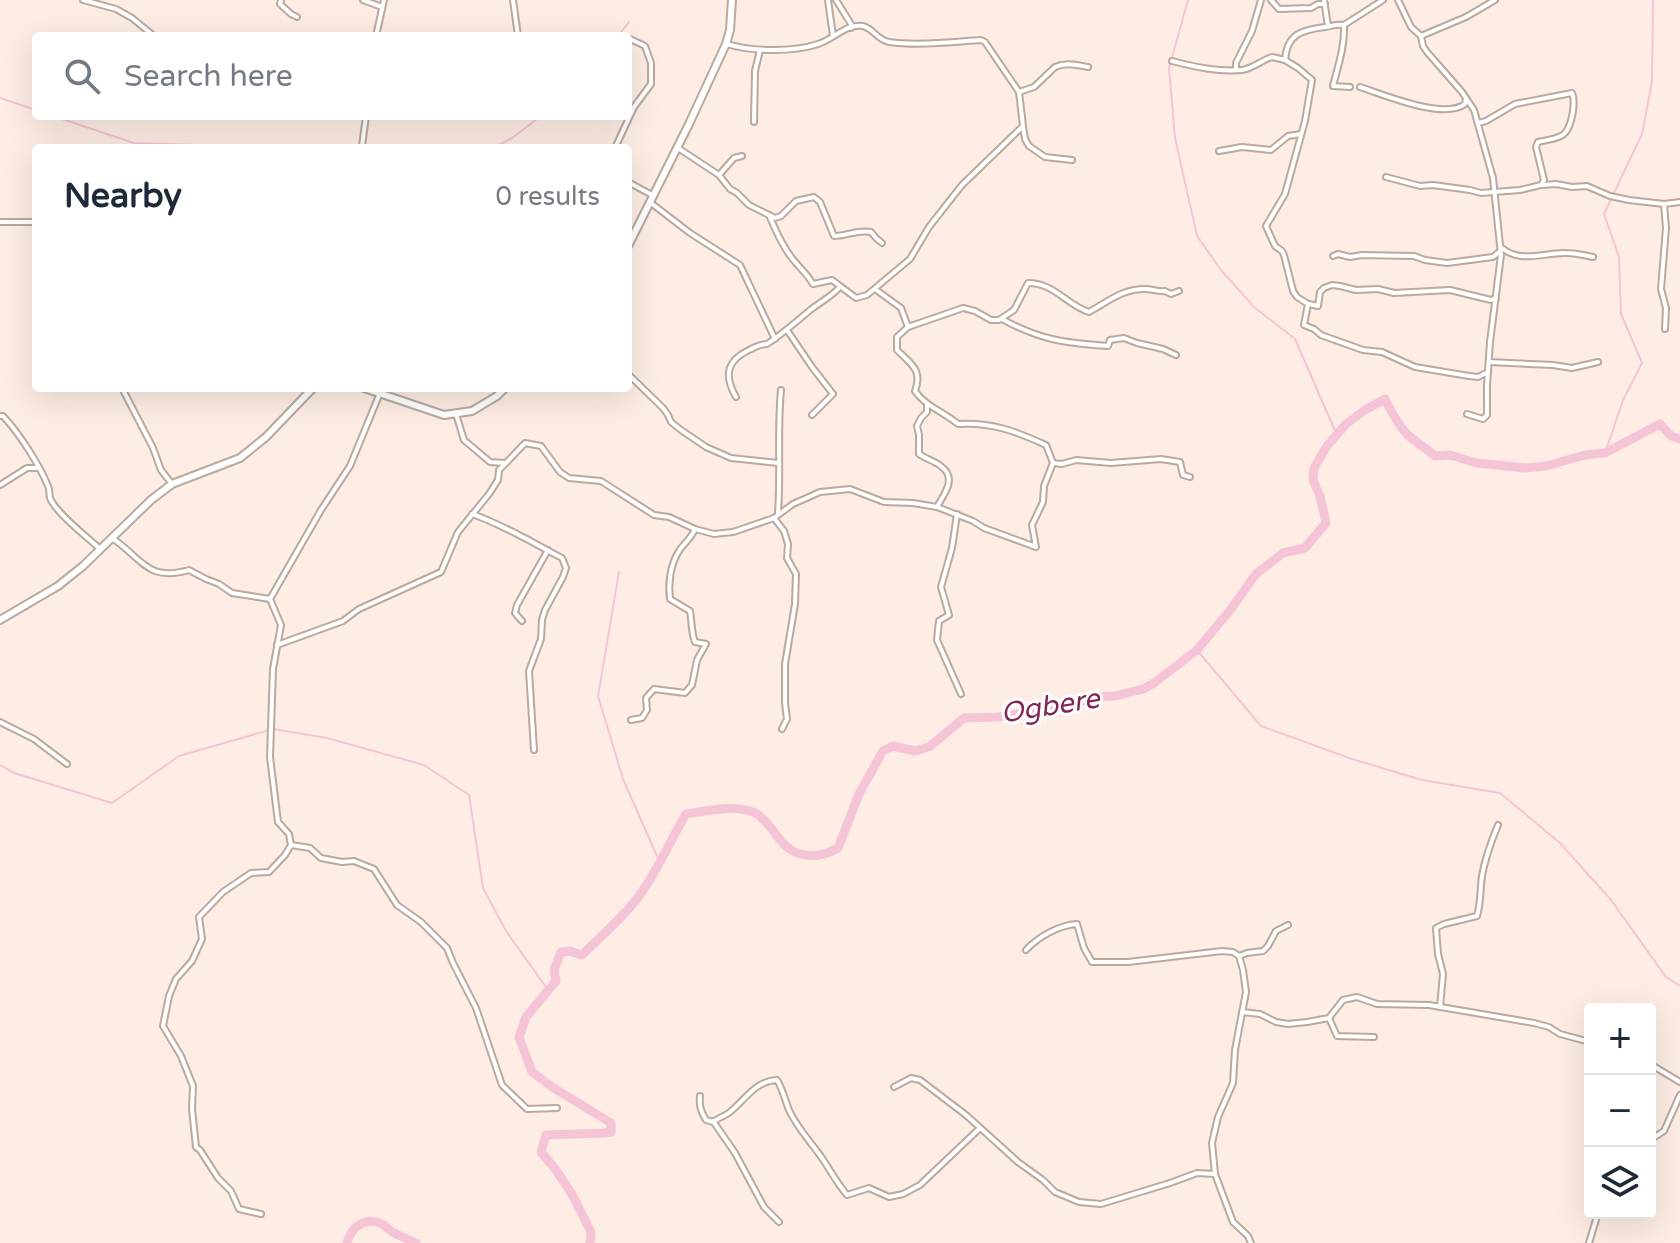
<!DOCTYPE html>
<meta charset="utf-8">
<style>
:root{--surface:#fff;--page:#f2f2f3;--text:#1f2937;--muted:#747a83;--line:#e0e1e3}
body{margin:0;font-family:"Varela Round",sans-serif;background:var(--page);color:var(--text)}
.controls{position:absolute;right:24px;bottom:24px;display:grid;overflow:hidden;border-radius:8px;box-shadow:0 8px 32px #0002}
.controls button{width:72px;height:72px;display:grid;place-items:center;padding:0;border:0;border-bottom:2px solid var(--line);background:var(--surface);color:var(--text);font:40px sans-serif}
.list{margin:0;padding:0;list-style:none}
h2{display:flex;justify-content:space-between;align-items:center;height:104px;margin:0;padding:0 32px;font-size:34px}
h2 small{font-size:26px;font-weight:400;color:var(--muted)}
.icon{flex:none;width:44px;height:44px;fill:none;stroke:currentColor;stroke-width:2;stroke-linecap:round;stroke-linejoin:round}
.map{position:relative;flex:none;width:1680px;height:1243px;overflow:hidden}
.search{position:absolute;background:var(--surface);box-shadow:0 8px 32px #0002;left:32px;top:32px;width:600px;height:88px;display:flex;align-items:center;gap:20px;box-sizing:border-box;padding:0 28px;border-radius:8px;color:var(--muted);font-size:30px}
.panel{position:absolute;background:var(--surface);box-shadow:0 8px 32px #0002;left:32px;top:144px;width:600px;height:248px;border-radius:8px}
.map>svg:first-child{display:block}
</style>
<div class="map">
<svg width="1680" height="1243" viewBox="0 0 1680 1243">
<rect width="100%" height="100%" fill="#feede4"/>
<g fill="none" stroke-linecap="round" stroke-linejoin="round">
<g stroke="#f5c4d6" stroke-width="2">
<polyline points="1188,0 1169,68 1175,138 1197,236 1221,270 1254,307 1295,339 1336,433"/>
<polyline points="618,36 629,22"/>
<polyline points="0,98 36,110"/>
<polyline points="53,116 134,143 224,146 232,148"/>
<polyline points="493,148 512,138 541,116"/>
<polyline points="1605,453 1623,400 1642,363 1621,314 1619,257 1604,214 1642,134 1652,82 1653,0"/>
<polyline points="619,572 598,696 623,779 660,863"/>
<polyline points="1197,650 1261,726 1352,759 1422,780 1500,793 1560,843 1611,900 1666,977 1680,986"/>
<polyline points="0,765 14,773 112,803 179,756 273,729 327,738 424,765 469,795 483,888 506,931 548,990"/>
</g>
<g stroke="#f5c4d6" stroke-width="9">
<path d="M 347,1243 C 351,1227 365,1216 382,1224 C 386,1226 389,1229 392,1232 C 400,1236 408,1239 416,1243"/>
<path d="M 590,1243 L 591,1232 L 573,1196 L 556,1170 L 541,1152 L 546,1135 L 605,1133 L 611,1132 L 611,1123 L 552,1087 L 532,1072 L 519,1037 L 526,1017 L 556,981 L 554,970 L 561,952 L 570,951 L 582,955 C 602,935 623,918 639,896 C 658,870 670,841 686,814 C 705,811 737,804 755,813 C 766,819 773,831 781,841 C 796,859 819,859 838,848 L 859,794 L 883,751 L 893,746 L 915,751 L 929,747 L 964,718 L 999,717 L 1033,711 L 1068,708 L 1090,697 L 1115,696 L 1143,689 L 1154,683 L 1197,650 L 1231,609 L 1256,574 L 1283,553 L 1305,548 L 1326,523 L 1320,496 L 1313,480 L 1314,468 L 1327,446 L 1346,424 L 1365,410 L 1385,399 C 1391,411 1397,424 1407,434 C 1415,442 1426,448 1435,456 L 1450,455 L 1477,463 L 1525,468 L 1546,466 L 1585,455 L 1605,453 L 1660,424 L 1671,436 L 1680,439"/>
</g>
<g stroke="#b9aaa0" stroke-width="8">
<g id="street">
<polyline points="83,0 116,9 132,18 154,36"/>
<polyline points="281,0 280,4 291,14 297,17"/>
<polyline points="363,0 382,7"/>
<polyline points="513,0 518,36"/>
<polyline points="828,0 833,36"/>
<polyline points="836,0 851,24 851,28"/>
<polyline points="1271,0 1279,9 1311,8 1318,4 1325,4"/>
<polyline points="1324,0 1328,26"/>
<polyline points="1398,0 1411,27 1421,36 1466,17 1495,0"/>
<path d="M 1344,25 C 1336,24 1332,26 1325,27 C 1301,30 1287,34 1285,60 L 1298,68 L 1312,80 L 1305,121 L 1285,194 L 1266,226 L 1275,246 L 1282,251 L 1284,255 L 1293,291 L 1297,297 L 1308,304 L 1304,325 L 1314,329 L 1321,335 L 1363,350 L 1382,352 L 1415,367 L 1469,376 L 1478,377 L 1488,372"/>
<polyline points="376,36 384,0"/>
<polyline points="1421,36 1423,46 1427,52 1462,92 1474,110 1493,178 1501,255 1490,342 1487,385 1487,415 1483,419 1467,414"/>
<path d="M 727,44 C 752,52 794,52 818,44 C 833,40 846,23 863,26 C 873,28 877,40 889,42 C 918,46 951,42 981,40 L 985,42 L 1019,92 L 1023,126 L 1025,139 L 1029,146 L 1045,157 L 1072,160"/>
<path d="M 1172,61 C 1195,67 1218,72 1242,70 C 1252,69 1262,60 1272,57 L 1285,60"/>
<polyline points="1236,69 1236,63 1252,31 1261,0"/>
<path d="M 1350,87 L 1333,86 C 1338,66 1345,46 1344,25 L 1383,0"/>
<path d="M 1360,87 C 1385,95 1443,120 1465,104 L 1466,98"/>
<path d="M 1019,92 L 1034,87 L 1055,67 C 1066,62 1076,65 1088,67"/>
<polyline points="754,122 755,71 760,50"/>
<polyline points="365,148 362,146 366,116"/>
<polyline points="615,148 634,107 651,84 651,63 645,46 628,38"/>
<path d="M 678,148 L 719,175 L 730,189 L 737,193 L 749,205 L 775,218 L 781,216 L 796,201 L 814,197 L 820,202 L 834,236 C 847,236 858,229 871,232 L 876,238 L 882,243"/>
<polyline points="1219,151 1242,147 1271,150 1288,136 1301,134"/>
<polyline points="719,175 734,158 742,156"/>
<path d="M 1386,177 L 1420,186 L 1433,185 L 1470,190 L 1481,193 L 1520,190 L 1541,185 L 1544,180 L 1536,147 L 1538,142 C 1546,140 1560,139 1565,133 C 1572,125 1576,102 1572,93 L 1515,104 L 1486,121 L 1478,123"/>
<polyline points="628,182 654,196"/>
<polyline points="1542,185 1556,184 1572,187 1587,186 1610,196 1629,200 1664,204 1680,202"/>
<polyline points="651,203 690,233 740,265 775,339"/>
<polyline points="1664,204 1666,228 1661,289 1666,308 1665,329"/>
<path d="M 769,215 C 776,231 784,250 796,263 C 803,271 807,274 813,284 L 832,280 L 856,298 L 867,295 L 910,259 L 929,227 L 962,185 L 1022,127"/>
<polyline points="0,222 36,222"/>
<path d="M 1502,248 C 1521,264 1545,252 1566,253 C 1575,253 1584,255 1593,257"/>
<polyline points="1333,256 1338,254 1350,257 1362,255 1414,256 1425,260 1447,263 1493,257 1499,252"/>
<polyline points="1309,304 1318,306 1320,292 1324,288 1332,285 1340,286 1356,290 1378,289 1394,293 1450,290 1491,300 1496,298"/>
<path d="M 1002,319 C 1040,340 1065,343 1108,346 L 1110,340 L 1124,338 L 1137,343 L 1163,349 L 1176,355"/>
<path d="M 908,327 L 963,308 L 975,311 L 991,320 L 999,320 L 1014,310 L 1028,283 C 1055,283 1066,305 1089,312 C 1109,301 1122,289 1145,289 C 1153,289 1157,292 1165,291 L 1171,294 L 1179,291"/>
<polyline points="787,330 812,367 833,394 812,415"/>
<polyline points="1489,362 1553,365 1572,368 1598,362"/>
<polyline points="628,374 663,408 668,415 671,422 681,430 706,447 731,458 778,463"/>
<polyline points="122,388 153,448 161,470 172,484"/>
<path d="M 736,397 C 724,376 726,361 749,350 C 756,347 759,344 767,344 C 782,334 795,323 809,311 C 820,302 831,297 840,287"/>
<path d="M 927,405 L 927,412 L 921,418 L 917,426 L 919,435 L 919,454 C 926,459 935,461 942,467 C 957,479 944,494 937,507"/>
<path d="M 456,414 L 464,440 L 490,462 L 506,463 L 525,443 L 541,446 L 560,472 L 569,478 L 601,481 L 654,515 L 669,517 L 695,529 L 714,534 L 733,532 L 774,518 L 793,504 L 820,492 L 850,489 L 884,502 L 913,503 L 937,507 L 973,521 L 984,528 L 1036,547 L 1032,525 L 1043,502 L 1044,486 L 1053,463 L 1046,445 C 1015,431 992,422 958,424 C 944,412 925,406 915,391 C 923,370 911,364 897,350 L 897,337 L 908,327 L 901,308 L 875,289"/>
<path d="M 0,416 L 3,416 C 19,433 39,464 48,486 C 50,490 49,494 50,498 C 56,513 87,537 99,548"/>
<polyline points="1053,463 1062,464 1076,460 1111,463 1161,459 1180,462 1183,475 1190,477"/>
<polyline points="0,485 27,468 38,468"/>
<path d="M 778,513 C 781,472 777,431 781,390"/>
<path d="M 472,514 C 504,525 533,543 562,558 L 566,568 L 563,577 L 545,610 L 542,620 L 541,639 L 529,671 L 534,750"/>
<polyline points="957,514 952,548 941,587 949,615 939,621 937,640 961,694"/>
<polyline points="774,518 784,531 788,544 787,558 796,574 795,604 785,664 785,703 787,719 782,729"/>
<path d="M 112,538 C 143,559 147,582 189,570 L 206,579 L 219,584 L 232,593 L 270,599"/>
<polyline points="522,621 515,613 517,605 548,550"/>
<polyline points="277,645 343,621 359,609 441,572 458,532 489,494 498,480 499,470 506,463"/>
<path d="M 631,720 L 642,718 L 647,710 L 646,698 L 654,689 L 685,693 L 692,685 L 697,660 L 706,644 L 695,642 C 691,632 692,622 690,611 L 670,599 C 668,584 670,565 679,551 C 684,543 691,539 695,529"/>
<polyline points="0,722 34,739 67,764"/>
<polyline points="291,845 310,848 321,858 342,862 354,861 374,869 397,905 421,922 447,948 453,963 476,1008 502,1085 527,1109 557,1108"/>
<path d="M 1026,950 C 1038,937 1059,925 1077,924 L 1084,948 L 1092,962 L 1128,962 L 1222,951 L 1233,952 L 1239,956 L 1243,970 L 1246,992 L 1235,1050 L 1233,1083 L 1218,1117 L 1212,1143 L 1215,1174 L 1233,1222 L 1248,1236 L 1251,1243"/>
<polyline points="1239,956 1247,953 1263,951 1268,946 1276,931 1288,925"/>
<path d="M 1440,1007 L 1443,974 L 1438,954 L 1436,928 L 1444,924 L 1477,916 C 1481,903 1480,890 1482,876 C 1485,858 1491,842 1498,825"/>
<polyline points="1242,1012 1260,1014 1276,1022 1288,1024 1307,1022 1329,1018 1343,1000 1357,997 1377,1004 1429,1005 1534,1023 1549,1027 1560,1034 1590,1042"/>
<polyline points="1329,1018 1337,1036 1374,1037"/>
<polyline points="1650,1064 1680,1082"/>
<polyline points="894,1087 911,1078 920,1080 966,1115 1018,1162 1043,1180 1055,1192 1079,1202 1101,1204 1170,1183 1197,1173 1215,1174"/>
<path d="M 700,1096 C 699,1106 701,1112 706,1120 L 713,1122 C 718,1118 725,1116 730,1112 C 745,1100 755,1081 777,1080 C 783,1090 785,1100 789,1110 C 797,1128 811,1142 822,1158 C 830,1170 837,1183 847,1195 L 869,1188 L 889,1197 L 903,1194 L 920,1185 L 980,1128"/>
<polyline points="713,1121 735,1153 764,1207 779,1222"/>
<polyline points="1650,1140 1664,1131 1680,1095"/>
<polyline points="261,1214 239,1209 231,1191 218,1178 200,1150 196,1147 192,1109 193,1086 181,1056 163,1026 169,996 176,979 192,961 202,939 199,917 223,892 251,873 269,872 285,855 291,845 289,834 278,822 270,757 273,669 281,625 270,599 321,510 350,466 380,393"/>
<polyline points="1589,1243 1598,1213"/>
</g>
</g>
<g stroke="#b9aaa0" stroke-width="10">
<g id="secondary">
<polyline points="628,246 689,124 726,44 730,30 732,0"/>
<polyline points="364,388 444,415 472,411 497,396 505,388"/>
<polyline points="0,620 58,586 83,566 151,500 172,484 240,458 266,437 313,388"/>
</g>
</g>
<use href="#street" stroke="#fff" stroke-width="4"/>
<use href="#secondary" stroke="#fff" stroke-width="6"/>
</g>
<g text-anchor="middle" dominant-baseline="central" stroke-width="6" stroke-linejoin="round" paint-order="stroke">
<g font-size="28" font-style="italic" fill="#812653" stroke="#fff">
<text transform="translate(1050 706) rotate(-9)">Ogbere</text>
</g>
</g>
</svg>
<div class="controls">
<button>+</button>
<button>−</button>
<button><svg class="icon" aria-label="layers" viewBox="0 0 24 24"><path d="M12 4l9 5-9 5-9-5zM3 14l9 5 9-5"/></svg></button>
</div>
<div class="search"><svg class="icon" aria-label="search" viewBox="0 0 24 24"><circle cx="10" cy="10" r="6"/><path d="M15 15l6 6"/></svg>Search here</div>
<section class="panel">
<h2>Nearby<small>0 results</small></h2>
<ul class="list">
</ul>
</section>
</div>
